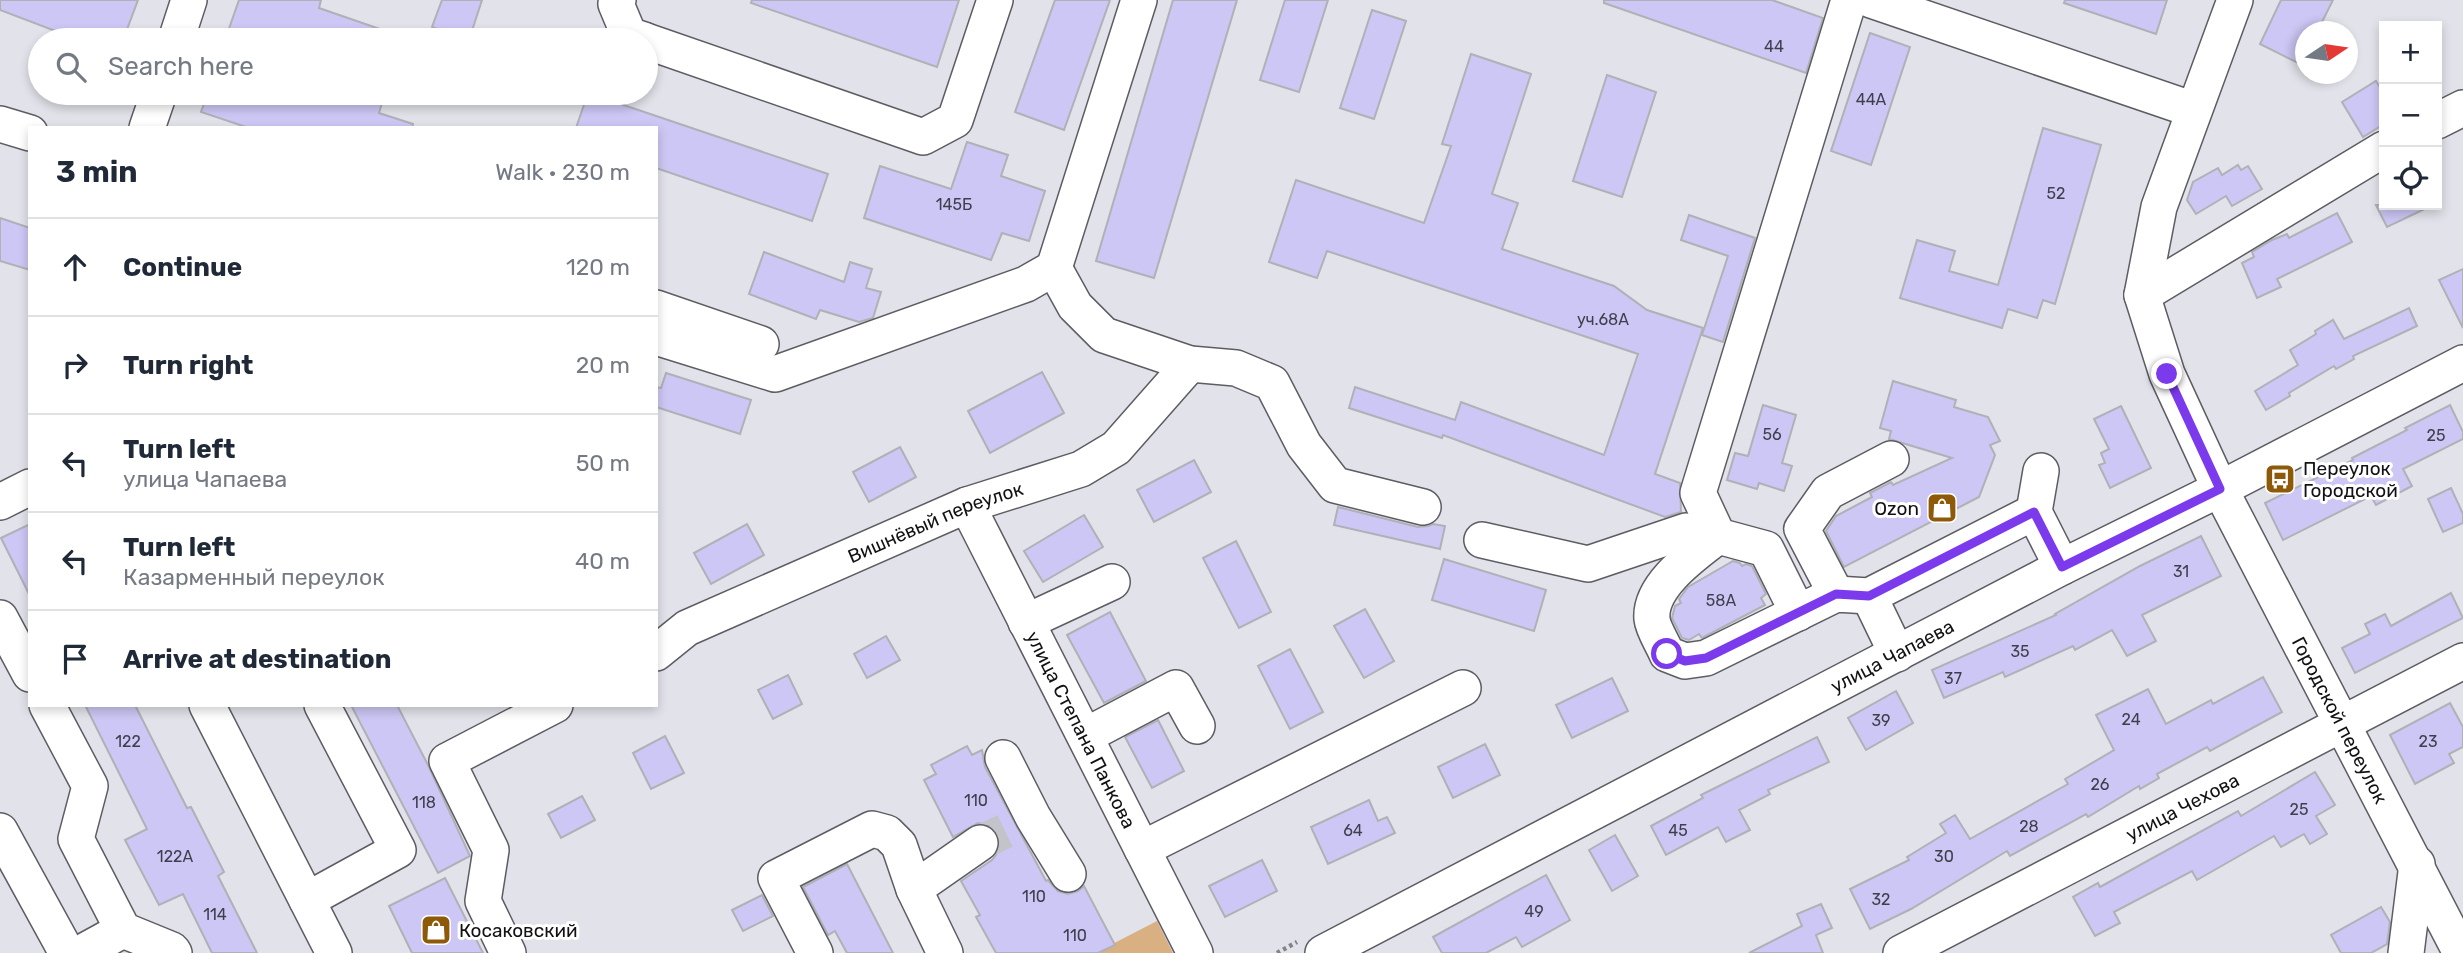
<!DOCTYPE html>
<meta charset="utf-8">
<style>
:root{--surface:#fff;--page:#f6f6f7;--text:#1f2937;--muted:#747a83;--line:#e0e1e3}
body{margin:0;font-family:Rubik,sans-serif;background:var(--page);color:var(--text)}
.controls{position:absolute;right:21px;top:21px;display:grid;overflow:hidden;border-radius:0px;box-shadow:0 4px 10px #0003}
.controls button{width:63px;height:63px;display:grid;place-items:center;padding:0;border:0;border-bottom:2px solid var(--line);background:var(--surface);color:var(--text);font:35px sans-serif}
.compass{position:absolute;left:2295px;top:21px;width:63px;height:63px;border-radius:50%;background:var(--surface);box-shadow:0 4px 10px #0003;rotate:77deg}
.stop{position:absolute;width:21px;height:21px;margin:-16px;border:5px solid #7c3aed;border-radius:50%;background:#fff}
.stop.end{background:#7c3aed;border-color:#fff;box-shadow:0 2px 7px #0008}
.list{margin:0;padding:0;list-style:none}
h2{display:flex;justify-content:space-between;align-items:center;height:91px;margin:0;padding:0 28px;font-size:30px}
h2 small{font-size:23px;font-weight:400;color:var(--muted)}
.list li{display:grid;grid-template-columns:46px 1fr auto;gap:21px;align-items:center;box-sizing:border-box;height:98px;padding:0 28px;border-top:2px solid var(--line)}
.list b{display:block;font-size:26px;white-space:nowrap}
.list p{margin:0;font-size:23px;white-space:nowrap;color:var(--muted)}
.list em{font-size:23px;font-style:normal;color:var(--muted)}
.icon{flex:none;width:38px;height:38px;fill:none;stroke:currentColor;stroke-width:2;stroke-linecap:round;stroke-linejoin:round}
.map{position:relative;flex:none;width:2463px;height:953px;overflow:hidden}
.search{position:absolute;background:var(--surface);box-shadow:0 4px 10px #0003;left:28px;top:28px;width:630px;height:77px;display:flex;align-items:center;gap:18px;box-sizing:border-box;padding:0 24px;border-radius:38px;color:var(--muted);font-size:26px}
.panel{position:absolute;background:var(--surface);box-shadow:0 4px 10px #0003;left:28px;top:126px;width:630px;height:581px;border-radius:0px}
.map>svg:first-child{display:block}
</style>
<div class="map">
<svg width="2463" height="953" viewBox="0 0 2463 953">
<rect width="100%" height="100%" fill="#e2e2ea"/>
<polygon fill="#d8b082" points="1157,921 1173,953 1095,953"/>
<g fill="#ccc7f4" stroke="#b0b0b7" stroke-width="2">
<polygon points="0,0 138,0 123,40 79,40 0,10"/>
<polygon points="239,0 321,0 319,8 403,37 403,40 225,40"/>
<polygon points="442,0 482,0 469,40 432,27"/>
<polygon points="752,0 959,0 937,67 751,3"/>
<polygon points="1055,0 1110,0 1064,130 1015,112"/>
<polygon points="1173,0 1237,0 1154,278 1096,261"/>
<polygon points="1285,0 1328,0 1299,92 1260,80"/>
<polygon points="1604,0 1772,0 1823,18 1806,73 1604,3"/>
<polygon points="2065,0 2167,0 2156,34 2064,3"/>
<polygon points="2281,0 2333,0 2317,32 2306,32 2306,67 2260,44"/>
<polygon points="1372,10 1406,21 1374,119 1340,108"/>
<polygon points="1870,33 1910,47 1871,165 1831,151"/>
<polygon points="1471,54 1531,74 1492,194 1518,203 1502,249 1614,286 1647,310 1703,328 1655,474 1680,483 1681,512 1665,517 1443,435 1442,438 1349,408 1355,387 1455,420 1461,402 1604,455 1638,354 1327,251 1317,278 1269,262 1296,180 1424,223 1451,146 1442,144"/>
<polygon points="1607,75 1656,92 1622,197 1573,181"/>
<polygon points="2376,81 2384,94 2384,124 2363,137 2342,102"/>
<polygon points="208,93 385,93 379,113 413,124 412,128 249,128 201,112"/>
<polygon points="588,93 828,174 812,221 656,168 656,128 576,128"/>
<polygon points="2043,128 2101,145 2055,304 2043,300 2037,318 2008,309 2002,328 1900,298 1917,240 1955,251 1949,271 1998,285"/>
<polygon points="967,142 1008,155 1001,176 1045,191 1029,241 1002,233 991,260 864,218 880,166 951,189"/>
<polygon points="2238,165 2241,170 2248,166 2262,189 2232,206 2226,196 2196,214 2187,200 2193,182 2218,168 2222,175"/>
<polygon points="2376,205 2433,205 2387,227"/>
<polygon points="2337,213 2352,242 2277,279 2281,287 2257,298 2242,263 2254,257 2252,252 2272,240 2287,234 2289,238"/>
<polygon points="1689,215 1755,238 1723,342 1702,335 1728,256 1681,240"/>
<polygon points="0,218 30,228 30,270 0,261"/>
<polygon points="764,252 844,282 850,262 872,269 866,288 881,292 873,318 859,322 820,310 816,319 749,294"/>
<polygon points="2463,269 2463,328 2439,280"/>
<polygon points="2409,308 2417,326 2353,356 2354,359 2336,369 2334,366 2289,393 2290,396 2266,410 2255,391 2298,365 2290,350 2316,334 2315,331 2333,320 2344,339"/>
<polygon points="1042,372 1064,413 990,453 968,411"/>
<polygon points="666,373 751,400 740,434 656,407 656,387 661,388"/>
<polygon points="1893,381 1956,400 1954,407 1988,417 2000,441 1990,445 1995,455 1979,497 1844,567 1826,531 1836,516 1872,497 1870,493 1891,482 1893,485 1952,458 1889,439 1891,431 1880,428"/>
<polygon points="1763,405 1796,415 1782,463 1792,466 1784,491 1759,483 1757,489 1727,480 1735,453 1748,456"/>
<polygon points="2450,405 2463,432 2463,439 2403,469 2412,486 2376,505 2371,496 2283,540 2265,503 2353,460 2352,458 2407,430 2405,428"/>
<polygon points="2121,406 2151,468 2110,488 2099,465 2105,463 2101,453 2109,449 2094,419"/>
<polygon points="900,447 916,477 869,502 853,472"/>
<polygon points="1194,460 1211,492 1154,522 1137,490"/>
<polygon points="2451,488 2463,514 2463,523 2443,532 2428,499"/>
<polygon points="1338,507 1418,527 1428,526 1433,524 1445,526 1440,549 1334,525"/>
<polygon points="1084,515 1103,547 1043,582 1024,551"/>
<polygon points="30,524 30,596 1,538"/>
<polygon points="747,524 764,555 711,584 694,553"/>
<polygon points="2201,536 2221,576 2142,615 2156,641 2127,656 2112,630 2075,650 2073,646 2005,677 2003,672 1944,698 1932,670 2056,615 2055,614 2140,566"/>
<polygon points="1236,541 1271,612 1239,628 1203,558"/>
<polygon points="1444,559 1546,590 1534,631 1432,600"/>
<polygon points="1733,561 1740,563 1742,566 1746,564 1752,566 1766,594 1761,598 1765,605 1702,638 1699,634 1689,640 1682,638 1672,618 1675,606 1681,603 1679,599 1688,587"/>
<polygon points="2451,593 2463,618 2355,673 2342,648 2370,634 2365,624 2385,614 2391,626"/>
<polygon points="1365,609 1394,661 1364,678 1334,626"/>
<polygon points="1110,612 1146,681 1104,703 1067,635"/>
<polygon points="886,636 900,660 867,678 854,654"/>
<polygon points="1290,649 1323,712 1290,729 1258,666"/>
<polygon points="788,675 802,704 773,719 758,690"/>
<polygon points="2263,677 2282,712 2210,751 2207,747 2157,774 2159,778 2140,789 2139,786 2088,817 2086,814 2010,856 2007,851 1911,909 1870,929 1850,889 1909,860 1907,857 1946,833 1940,824 1955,815 1970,839 2068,784 2065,779 2114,750 2096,715 2148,689 2166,724 2211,700 2213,704"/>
<polygon points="1612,678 1628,711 1572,738 1556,705"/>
<polygon points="1896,691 1913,723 1866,750 1848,718"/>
<polygon points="2450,703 2463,727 2463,747 2449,754 2454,763 2415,784 2390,735"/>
<polygon points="85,705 135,705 187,808 191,807 224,872 218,876 257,953 212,953 183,894 159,905 125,840 147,829"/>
<polygon points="351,705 397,705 428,765 470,856 438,873"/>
<polygon points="1158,720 1184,771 1152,788 1125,737"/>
<polygon points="665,736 684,773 651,789 633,753"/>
<polygon points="1817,737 1829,762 1768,790 1770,794 1739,810 1750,830 1726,842 1718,827 1666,855 1651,826 1703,798 1701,795"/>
<polygon points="1485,744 1500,775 1453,798 1438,767"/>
<polygon points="967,746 972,755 982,750 985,767 1046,881 1048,880 1058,891 1068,894 1078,891 1084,886 1115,945 1098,953 996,953 976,917 980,915 961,881 992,860 998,852 1000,842 997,832 988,825 978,823 953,837 924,780 936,774 931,765"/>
<polygon points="2315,772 2335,805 2316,816 2327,834 2310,844 2304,834 2281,847 2274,836 2197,880 2192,871 2114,912 2120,923 2095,936 2073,897 2098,883 2100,887 2238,811 2241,816"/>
<polygon points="582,796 595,820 561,838 548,814"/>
<polygon points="1369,800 1378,821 1387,817 1395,833 1328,864 1311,827"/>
<polygon points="1615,835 1638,876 1612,891 1589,850"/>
<polygon points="1262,860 1277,891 1225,917 1209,886"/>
<polygon points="847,864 893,953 847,953 835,931 828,935 803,887"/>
<polygon points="1546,875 1570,920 1522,947 1516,937 1486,953 1442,953 1433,937"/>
<polygon points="445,878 483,953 412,953 389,906"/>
<polygon points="762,895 773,916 743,931 732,910"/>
<polygon points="1821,904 1832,928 1816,935 1823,953 1749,953 1802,926 1797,914"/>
<polygon points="2381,907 2390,922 2387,944 2371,953 2341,953 2331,935"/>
</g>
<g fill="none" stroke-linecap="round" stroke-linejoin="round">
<polyline stroke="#c3c3ca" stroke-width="35" stroke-dasharray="35 18" stroke-linecap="butt" points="980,843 1005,831"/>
<g stroke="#5d5c63" stroke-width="38">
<g id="minor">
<polyline points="618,0 616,4 629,35 644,40"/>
<polyline points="1871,0 2194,110"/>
<path id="s1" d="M 2235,0 L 2159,207 L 2142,295 L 2167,374 L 2220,489 L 2461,953"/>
<polyline points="176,40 189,0"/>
<polyline points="646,41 923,137 955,120 995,0"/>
<polyline points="2437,121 2463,108"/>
<polyline points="0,124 30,133"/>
<polyline points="147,128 159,93"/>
<polyline points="1054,268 1075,306 1104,335 1190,364 1236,368 1272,383 1304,445 1335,485 1423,507"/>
<polyline points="2142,295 2384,149"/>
<polyline points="656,308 761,344"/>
<polyline points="656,337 775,374 1026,284 1054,268 1139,0"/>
<polyline points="2041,471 2034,512 2062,567"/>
<polyline points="0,502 30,487"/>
<path id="s2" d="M 967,505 L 1195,953"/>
<path d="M 1718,536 C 1695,554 1649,585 1652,619 C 1653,629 1663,644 1667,654 L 1685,661 L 1706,658 L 1836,594 L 1869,596 L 2034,512"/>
<polyline points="1482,540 1588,564 1686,531 1718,536"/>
<polyline points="1836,594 1802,529 1828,492 1891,459"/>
<polyline points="1869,596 1897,654"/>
<polyline points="1798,613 1766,549 1718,536 1698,493 1849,0"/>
<polyline points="0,618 30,674"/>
<polyline points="1026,622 1112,582"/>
<path id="s3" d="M 656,653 L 687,628 L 967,505 L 1081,469 L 1116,448 L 1190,364"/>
<polyline points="47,705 90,786 76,839 123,930 172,950 174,953"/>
<polyline points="207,705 334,953"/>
<polyline points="1085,736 1176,688 1197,726"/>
<polyline points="1003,758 1033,817 1068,874"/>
<polyline points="0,831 67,953"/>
<polyline points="1142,849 1463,688"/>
<polyline points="914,889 980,843"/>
<polyline points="307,900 398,850 322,705"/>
<polyline points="81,953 123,930"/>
<polyline points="508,953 483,901 491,850 447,761 555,705"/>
<polyline points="815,953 776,878 872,829 887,833 899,845 914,889 945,953"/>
<path id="s4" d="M 1323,953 L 2062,567 L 2220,489 L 2463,363"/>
<path id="s5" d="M 1901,953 L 2463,661"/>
<polyline points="2406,953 2417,864"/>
</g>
</g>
<polyline stroke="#838389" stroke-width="4.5" stroke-dasharray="3.5 3.5" stroke-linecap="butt" points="1277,953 1297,942"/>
<use href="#minor" stroke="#fff" stroke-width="35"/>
</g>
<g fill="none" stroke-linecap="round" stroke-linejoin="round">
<polyline stroke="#7c3aed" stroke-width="9" points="1667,654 1685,661 1706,658 1836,594 1869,596 2034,512 2062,567 2220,489 2167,374"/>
</g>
<defs>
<g id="bus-square" transform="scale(1.575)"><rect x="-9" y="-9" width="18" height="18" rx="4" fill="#8e5a09" stroke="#fff"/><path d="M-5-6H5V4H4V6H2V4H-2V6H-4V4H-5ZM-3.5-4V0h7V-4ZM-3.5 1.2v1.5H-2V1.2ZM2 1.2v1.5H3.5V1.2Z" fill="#fff"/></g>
<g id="shop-square" transform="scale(1.575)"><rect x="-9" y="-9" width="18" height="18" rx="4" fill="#8e5a09" stroke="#fff"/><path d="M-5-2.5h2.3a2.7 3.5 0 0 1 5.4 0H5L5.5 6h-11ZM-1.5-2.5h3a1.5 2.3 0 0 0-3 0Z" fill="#fff"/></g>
</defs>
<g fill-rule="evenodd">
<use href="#bus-square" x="2280" y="479"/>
<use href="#shop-square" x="1942" y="508"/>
<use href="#shop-square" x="436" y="930"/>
</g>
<g text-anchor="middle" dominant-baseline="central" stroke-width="6" stroke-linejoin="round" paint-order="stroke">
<g font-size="16" fill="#403e4c">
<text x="1774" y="46">44</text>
<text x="1871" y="99">44А</text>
<text x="2056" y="193">52</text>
<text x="954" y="204">145Б</text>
<text x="1603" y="319">уч.68А</text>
<text x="1772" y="434">56</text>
<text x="2436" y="435">25</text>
<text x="2181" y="571">31</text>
<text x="1721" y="600">58А</text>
<text x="2020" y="651">35</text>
<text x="1953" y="678">37</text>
<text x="2131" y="719">24</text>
<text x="1881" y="720">39</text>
<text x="128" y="741">122</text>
<text x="2428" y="741">23</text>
<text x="2100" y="784">26</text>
<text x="976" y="800">110</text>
<text x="424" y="802">118</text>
<text x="2299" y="809">25</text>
<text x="2029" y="826">28</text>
<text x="1353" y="830">64</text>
<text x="1678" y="830">45</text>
<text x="175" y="856">122А</text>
<text x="1944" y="856">30</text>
<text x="1034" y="896">110</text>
<text x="1881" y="899">32</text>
<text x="1534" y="911">49</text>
<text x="215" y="914">114</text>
<text x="1075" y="935">110</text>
</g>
<g font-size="19" fill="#121114" stroke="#fff" text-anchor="start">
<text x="2303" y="468">Переулок<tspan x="2303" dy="22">Городской</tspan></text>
<text x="1919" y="508" text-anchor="end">Ozon</text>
<text x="459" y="930">Косаковский</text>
</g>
<g font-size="19" fill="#121114" stroke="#fff">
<text stroke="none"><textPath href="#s3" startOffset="310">Вишнёвый переулок</textPath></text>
<text stroke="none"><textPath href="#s4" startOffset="642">улица Чапаева</textPath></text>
<text stroke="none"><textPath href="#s1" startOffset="780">Городской переулок</textPath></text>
<text stroke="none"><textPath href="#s2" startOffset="252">улица Степана Панкова</textPath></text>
<text stroke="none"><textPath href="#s5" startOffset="317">улица Чехова</textPath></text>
</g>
</g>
</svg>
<div class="controls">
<button>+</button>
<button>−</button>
<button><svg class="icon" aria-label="locate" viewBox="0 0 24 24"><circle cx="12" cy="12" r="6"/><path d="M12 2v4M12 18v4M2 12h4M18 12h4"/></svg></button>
</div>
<svg class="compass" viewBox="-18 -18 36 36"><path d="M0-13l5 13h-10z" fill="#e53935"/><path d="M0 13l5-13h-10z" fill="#747a83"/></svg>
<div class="stop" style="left:1667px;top:654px"></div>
<div class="stop end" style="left:2167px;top:374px"></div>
<div class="search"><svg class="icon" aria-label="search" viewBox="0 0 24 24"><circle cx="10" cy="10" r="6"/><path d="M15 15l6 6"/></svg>Search here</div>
<section class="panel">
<h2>3 min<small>Walk · 230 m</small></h2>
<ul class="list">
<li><svg class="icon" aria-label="ahead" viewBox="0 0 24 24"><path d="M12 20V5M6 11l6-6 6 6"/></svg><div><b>Continue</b></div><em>120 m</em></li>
<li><svg class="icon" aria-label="right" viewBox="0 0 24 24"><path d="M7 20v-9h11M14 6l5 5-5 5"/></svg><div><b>Turn right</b></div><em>20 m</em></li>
<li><svg class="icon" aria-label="left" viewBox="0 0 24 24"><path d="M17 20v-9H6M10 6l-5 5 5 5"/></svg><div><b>Turn left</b><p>улица Чапаева</p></div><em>50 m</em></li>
<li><svg class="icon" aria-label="left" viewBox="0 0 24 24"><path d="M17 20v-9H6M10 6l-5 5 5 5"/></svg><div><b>Turn left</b><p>Казарменный переулок</p></div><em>40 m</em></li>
<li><svg class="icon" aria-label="arrive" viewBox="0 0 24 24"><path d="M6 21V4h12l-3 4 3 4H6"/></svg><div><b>Arrive at destination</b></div></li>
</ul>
</section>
</div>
